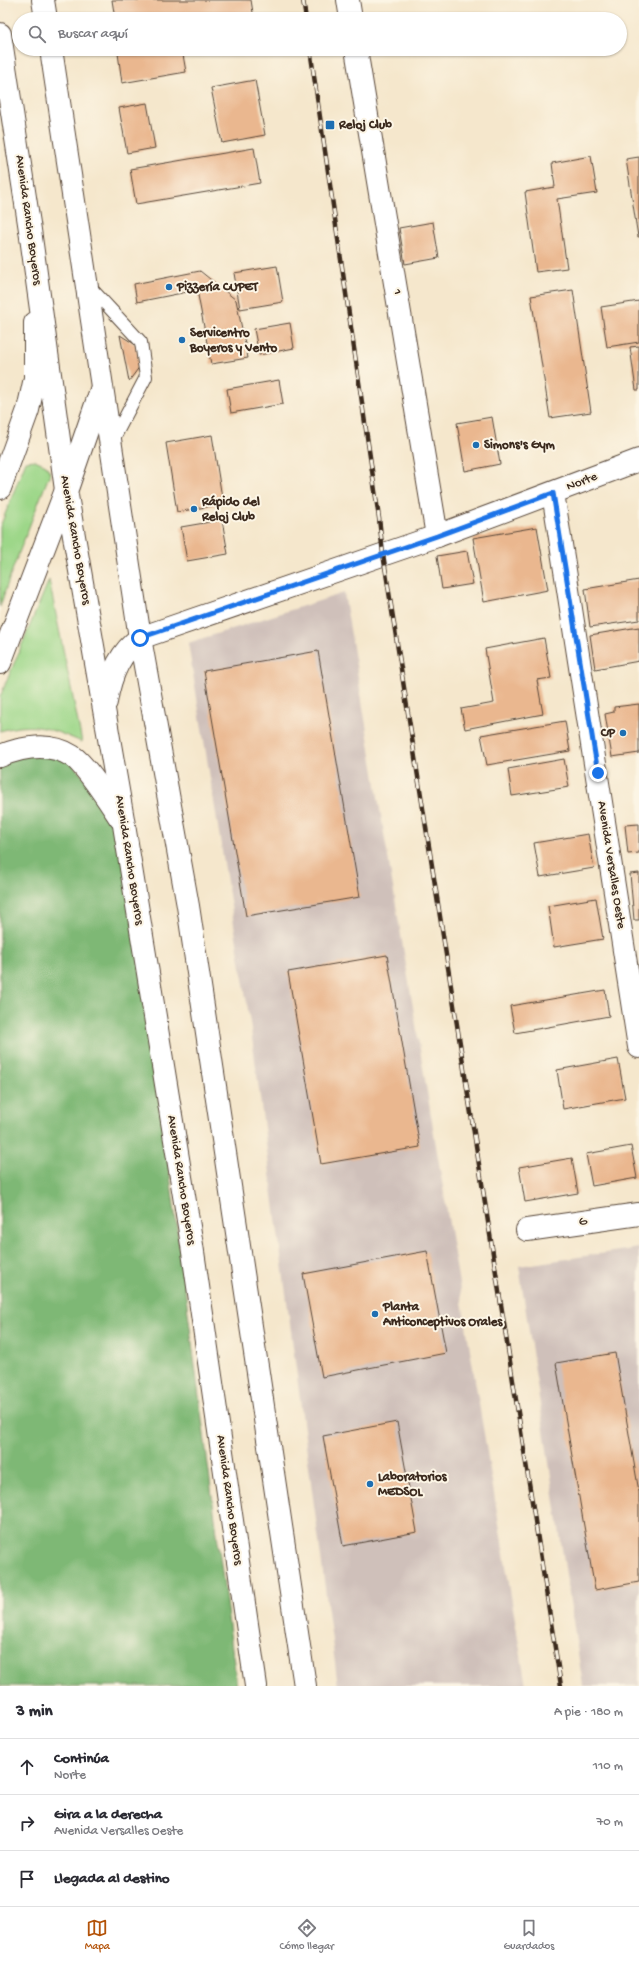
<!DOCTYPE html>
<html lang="es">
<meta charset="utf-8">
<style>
:root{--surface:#fff;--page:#f2f2f3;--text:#2b2b33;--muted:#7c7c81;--line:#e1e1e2;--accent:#b45309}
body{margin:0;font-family:"Gochi Hand",sans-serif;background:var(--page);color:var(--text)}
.stop{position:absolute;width:12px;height:12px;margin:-9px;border:3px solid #1a73e8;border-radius:50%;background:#fff}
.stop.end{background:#1a73e8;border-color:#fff;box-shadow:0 1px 4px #0008}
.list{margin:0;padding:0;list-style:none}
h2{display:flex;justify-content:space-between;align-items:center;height:52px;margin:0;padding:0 16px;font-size:17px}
h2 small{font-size:13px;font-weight:400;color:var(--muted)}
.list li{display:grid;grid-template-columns:26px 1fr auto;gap:12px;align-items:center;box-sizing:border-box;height:56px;padding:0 16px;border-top:1px solid var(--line)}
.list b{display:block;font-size:15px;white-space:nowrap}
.list p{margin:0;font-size:13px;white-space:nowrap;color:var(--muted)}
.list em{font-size:13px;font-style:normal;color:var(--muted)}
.icon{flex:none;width:22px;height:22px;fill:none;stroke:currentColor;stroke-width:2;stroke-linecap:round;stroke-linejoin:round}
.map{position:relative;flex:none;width:639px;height:1686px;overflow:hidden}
.search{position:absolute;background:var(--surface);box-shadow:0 1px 3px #0004;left:12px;right:12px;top:12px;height:44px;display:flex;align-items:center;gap:10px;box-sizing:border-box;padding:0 14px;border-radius:22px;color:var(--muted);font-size:15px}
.sheet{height:220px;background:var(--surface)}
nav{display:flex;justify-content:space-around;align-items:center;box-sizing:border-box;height:56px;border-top:1px solid var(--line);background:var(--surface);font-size:11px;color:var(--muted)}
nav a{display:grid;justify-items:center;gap:2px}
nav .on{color:var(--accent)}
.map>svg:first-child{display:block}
</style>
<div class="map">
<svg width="639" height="1686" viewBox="0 0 639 1686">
<rect width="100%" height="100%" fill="#fcf5e5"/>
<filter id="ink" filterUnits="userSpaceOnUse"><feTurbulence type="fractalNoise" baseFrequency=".025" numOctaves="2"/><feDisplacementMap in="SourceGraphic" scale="8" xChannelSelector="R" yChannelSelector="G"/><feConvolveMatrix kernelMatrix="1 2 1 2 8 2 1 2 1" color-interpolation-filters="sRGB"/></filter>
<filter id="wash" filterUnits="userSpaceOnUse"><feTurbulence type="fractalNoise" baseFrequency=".012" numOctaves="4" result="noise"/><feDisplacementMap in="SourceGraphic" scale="16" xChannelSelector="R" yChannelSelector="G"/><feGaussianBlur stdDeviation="0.9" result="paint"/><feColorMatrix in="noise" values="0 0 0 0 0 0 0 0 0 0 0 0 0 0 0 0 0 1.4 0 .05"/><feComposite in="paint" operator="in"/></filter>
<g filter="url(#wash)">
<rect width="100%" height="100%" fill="#f5e7cc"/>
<g fill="#cfc0ba">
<polygon points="344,593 526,1686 338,1686 250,1022 188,643"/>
<polygon points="639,1248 639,1686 583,1686 519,1266"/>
</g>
<g fill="#9dd789" stroke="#6c8054">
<polygon points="35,460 46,465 50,473 10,576 0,607 0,527 26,461"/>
<path d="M 49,580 L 82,742 C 50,729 35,721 0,731 L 0,697 Z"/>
</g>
<polygon fill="#7eb875" stroke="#5c714a" points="62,752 124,825 237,1686 0,1686 0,758"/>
<g id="blocks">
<g fill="#eab78f">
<polygon points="112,0 251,0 254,19 115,19"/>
<polygon points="142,49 182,49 186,72 122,83 118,53"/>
<polygon points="255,80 265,135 222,143 211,88"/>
<polygon points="147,103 155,148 127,153 119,108"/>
<polygon points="254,148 260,183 136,204 130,169"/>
<polygon points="591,156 597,193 557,199 567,268 536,272 525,192 555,187 552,163"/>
<polygon points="639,157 639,237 638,237 626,159"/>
<polygon points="433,222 439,258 405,264 399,228"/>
<polygon points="277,266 283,302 240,309 234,273"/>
<polygon points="200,271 236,300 248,358 211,364 197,290 137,302 134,284"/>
<polygon points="573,290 591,412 550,418 531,296"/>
<polygon points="639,301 639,342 607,347 601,307"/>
<polygon points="290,323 294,348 259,355 254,329"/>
<polygon points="120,335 136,345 140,366 129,381"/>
<polygon points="639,346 639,390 636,390 630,347"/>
<polygon points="279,380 283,404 231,413 227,389"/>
<polygon points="492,417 500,464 465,471 457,423"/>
<polygon points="212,435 223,504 177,512 166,443"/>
<polygon points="222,520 228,554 187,561 181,527"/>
<polygon points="537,527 548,590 484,602 473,538"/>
<polygon points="467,551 473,584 442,589 437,556"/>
<polygon points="639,580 639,620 590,627 585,589"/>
<polygon points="639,627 639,661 595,669 590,635"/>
<polygon points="544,638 551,678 537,680 543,714 465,729 461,709 494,703 485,649"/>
<polygon points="318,651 360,897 246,916 204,671"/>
<polygon points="639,704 639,753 612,757 605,714 614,712 614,707"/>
<polygon points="565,721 570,751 487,765 481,735"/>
<polygon points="564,759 569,787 512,796 508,769"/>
<polygon points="639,824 639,853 628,854 625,825"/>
<polygon points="588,834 594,868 540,877 534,843"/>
<polygon points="639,873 639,920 634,920 630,874"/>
<polygon points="596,898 603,939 554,947 548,906"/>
<polygon points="387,955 420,1147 321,1164 288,972"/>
<polygon points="605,990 609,1016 515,1033 510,1006"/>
<polygon points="618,1059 625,1098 563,1109 557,1070"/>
<polygon points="631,1146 637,1178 592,1186 586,1154"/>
<polygon points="572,1158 578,1193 525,1202 519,1167"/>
<polygon points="427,1251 446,1353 322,1377 303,1274"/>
<polygon points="615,1353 639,1492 639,1582 595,1590 556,1363"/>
<polygon points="397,1422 417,1532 343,1546 323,1436"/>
</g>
</g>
</g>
<g filter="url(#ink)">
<use href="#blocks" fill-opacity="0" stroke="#574638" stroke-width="1"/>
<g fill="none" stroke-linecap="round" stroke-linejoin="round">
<g stroke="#574638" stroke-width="14">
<polyline id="service" points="89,286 141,342 146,377 112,442"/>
</g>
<g stroke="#574638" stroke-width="24">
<g id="minor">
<polyline points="348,0 351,19"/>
<polyline points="356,49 437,536"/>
<polyline points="553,493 639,1047"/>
<polyline points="140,638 437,536 639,460"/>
<polyline points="527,1230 639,1214"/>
</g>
</g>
<g stroke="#574638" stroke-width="24">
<g id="primary">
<polyline points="0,488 28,410 35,378 35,323"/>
<polyline points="0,663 66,490"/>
</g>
</g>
<g stroke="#574638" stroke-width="24">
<g id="trunk">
<polyline points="43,0 46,19"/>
<polyline points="0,34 30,230 66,490 124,825 192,1245 256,1686"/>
<polyline points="51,49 140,638 188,906 305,1686"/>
<polyline points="68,486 101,390"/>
<path d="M 106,702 C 110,677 119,653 140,638"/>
<path d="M 0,756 C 22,747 50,742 72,756 C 86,765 110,803 120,818"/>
</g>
</g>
<use href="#service" stroke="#fff" stroke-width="12"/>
<use href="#minor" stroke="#fff" stroke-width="22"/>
<use href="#primary" stroke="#fff" stroke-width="22"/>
<use href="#trunk" stroke="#fff" stroke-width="22"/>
<g stroke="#3b2a1e" stroke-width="4.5">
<g id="rail">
<polyline points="303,0 306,19"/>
<polyline points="310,49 379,518 383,554 561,1686"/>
</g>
</g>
<use href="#rail" stroke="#fcf5e5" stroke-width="3" stroke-dasharray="9" stroke-linecap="butt"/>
</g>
</g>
<g fill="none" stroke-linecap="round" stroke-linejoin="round" filter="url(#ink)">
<polyline stroke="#1a73e8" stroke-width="5" points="140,638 437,536 553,493 598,773"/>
</g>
<g fill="#1f6fb2" stroke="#fcf5e5" stroke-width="1.5">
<rect x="325" y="120" width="10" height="10" rx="2"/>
<circle cx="169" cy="287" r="4"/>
<circle cx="182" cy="340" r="4"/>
<circle cx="476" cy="445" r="4"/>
<circle cx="194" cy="509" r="4"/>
<circle cx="623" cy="733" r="4"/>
<circle cx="375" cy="1314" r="4"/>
<circle cx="370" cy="1484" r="4"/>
</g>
<g text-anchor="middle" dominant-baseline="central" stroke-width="4" stroke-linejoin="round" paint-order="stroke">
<g font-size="13" font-weight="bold" fill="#3b2a1e" stroke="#fcf5e5" text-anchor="start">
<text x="339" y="125">Reloj Club</text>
<text x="177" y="287">Pizzería CUPET</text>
<text x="190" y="333">Servicentro<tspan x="190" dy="15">Boyeros y Vento</tspan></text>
<text x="484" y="445">Simons's Gym</text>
<text x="202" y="502">Rápido del<tspan x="202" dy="15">Reloj Club</tspan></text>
<text x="615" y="733" text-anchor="end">CP</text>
<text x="383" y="1307">Planta<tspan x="383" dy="15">Anticonceptivos Orales</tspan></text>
<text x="378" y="1477">Laboratorios<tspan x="378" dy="15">MEDSOL</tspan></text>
</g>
<g font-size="13" fill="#3b2a1e" stroke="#fcf5e5">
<text transform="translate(28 220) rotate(82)">Avenida Rancho Boyeros</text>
<text transform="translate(397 292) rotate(81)">1</text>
<text transform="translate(582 482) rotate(-21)">Norte</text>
<text transform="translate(75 540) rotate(80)">Avenida Rancho Boyeros</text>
<text transform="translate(129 860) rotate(81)">Avenida Rancho Boyeros</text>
<text transform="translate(611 865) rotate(81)">Avenida Versalles Oeste</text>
<text transform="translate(181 1180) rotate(81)">Avenida Rancho Boyeros</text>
<text transform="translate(583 1222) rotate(-8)">G</text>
<text transform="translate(229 1500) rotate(82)">Avenida Rancho Boyeros</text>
</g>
</g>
</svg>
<div class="stop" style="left:140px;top:638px"></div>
<div class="stop end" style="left:598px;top:773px"></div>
<div class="search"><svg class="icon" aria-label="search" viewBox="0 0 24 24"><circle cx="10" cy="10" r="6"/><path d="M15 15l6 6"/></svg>Buscar aquí</div>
</div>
<section class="sheet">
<h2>3 min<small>A pie · 180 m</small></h2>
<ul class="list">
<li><svg class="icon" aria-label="ahead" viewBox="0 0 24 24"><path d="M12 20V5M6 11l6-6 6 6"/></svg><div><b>Continúa</b><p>Norte</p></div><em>110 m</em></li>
<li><svg class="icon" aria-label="right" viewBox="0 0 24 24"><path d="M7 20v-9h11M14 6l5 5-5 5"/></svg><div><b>Gira a la derecha</b><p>Avenida Versalles Oeste</p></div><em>70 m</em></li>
<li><svg class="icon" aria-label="arrive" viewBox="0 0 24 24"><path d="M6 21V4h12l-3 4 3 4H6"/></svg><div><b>Llegada al destino</b></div></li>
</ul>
</section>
<nav>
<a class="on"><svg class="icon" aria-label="map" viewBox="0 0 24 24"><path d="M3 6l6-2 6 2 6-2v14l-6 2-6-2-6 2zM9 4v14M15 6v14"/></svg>Mapa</a>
<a><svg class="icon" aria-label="directions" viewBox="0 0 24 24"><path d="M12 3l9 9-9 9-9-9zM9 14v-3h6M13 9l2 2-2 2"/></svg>Cómo llegar</a>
<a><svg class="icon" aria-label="saved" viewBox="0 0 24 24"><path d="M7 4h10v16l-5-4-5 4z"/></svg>Guardados</a>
</nav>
